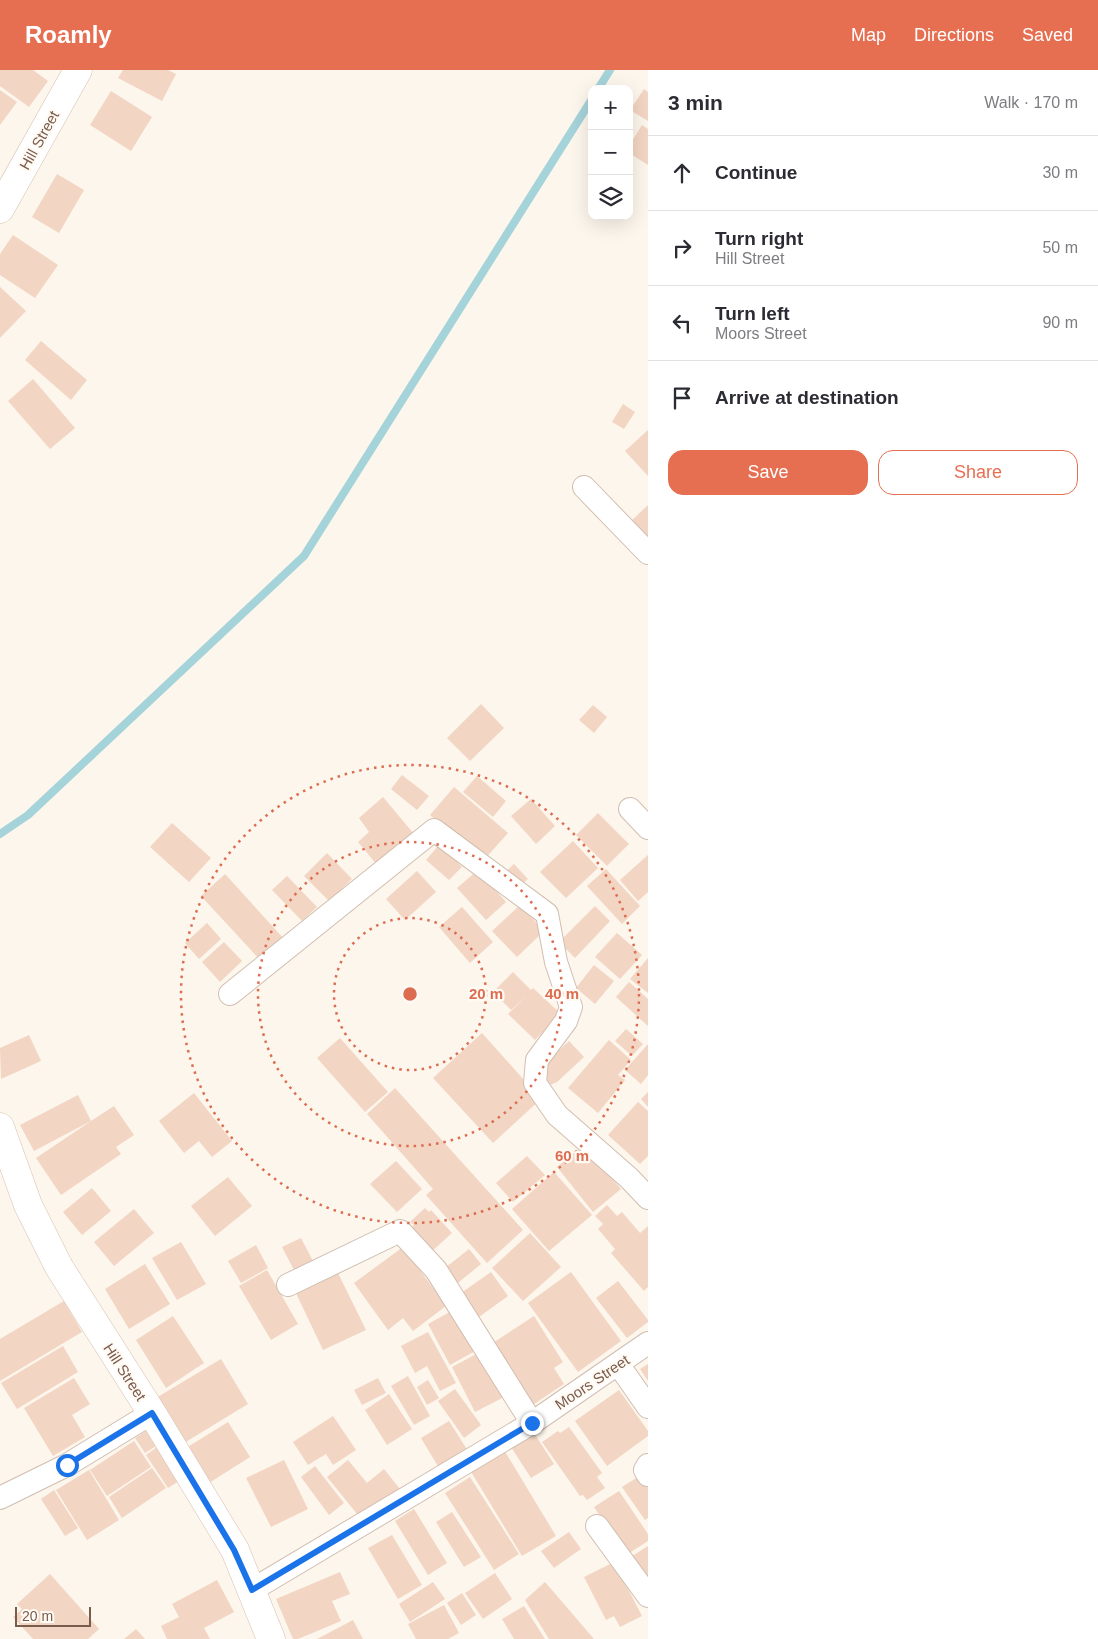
<!DOCTYPE html>
<meta charset="utf-8">
<style>
:root{--surface:#fff;--page:#f7f7f7;--text:#2b2b33;--muted:#7c7c81;--line:#e1e1e2;--accent:#e76f51}
body{margin:0;font-family:Arial,sans-serif;background:var(--page);color:var(--text)}
.controls{position:absolute;right:15px;top:15px;display:grid;overflow:hidden;border-radius:10px;box-shadow:0 5px 20px #0002}
.controls button{width:45px;height:45px;display:grid;place-items:center;padding:0;border:0;border-bottom:1px solid var(--line);background:var(--surface);color:var(--text);font:25px sans-serif}
.scale{position:absolute;left:15px;bottom:12px;width:76px;box-sizing:border-box;padding-left:5px;border:2px solid #7a5c4d;border-top:0;font-size:14px;line-height:18px;white-space:nowrap;color:#7a5c4d;-webkit-text-stroke:4px #fffaf3;paint-order:stroke}
.stop{position:absolute;width:15px;height:15px;margin:-11px;border:4px solid #1a73e8;border-radius:50%;background:#fff}
.stop.end{background:#1a73e8;border-color:#fff;box-shadow:0 1px 5px #0008}
.list{margin:0;padding:0;list-style:none}
h2{display:flex;justify-content:space-between;align-items:center;height:65px;margin:0;padding:0 20px;font-size:21px}
h2 small{font-size:16px;font-weight:400;color:var(--muted)}
.list li{display:grid;grid-template-columns:32px 1fr auto;gap:15px;align-items:center;box-sizing:border-box;height:75px;padding:0 20px;border-top:1px solid var(--line)}
.list b{display:block;font-size:19px;white-space:nowrap}
.list p{margin:0;font-size:16px;white-space:nowrap;color:var(--muted)}
.list em{font-size:16px;font-style:normal;color:var(--muted)}
.actions{display:flex;gap:10px;padding:15px 20px}
.actions a{flex:1;padding:11px 0;border:1px solid var(--accent);border-radius:15px;text-align:center;font-size:18px;color:var(--accent)}
.actions .main{background:var(--accent);color:#fff}
.icon{flex:none;width:28px;height:28px;fill:none;stroke:currentColor;stroke-width:2;stroke-linecap:round;stroke-linejoin:round}
.map{position:relative;flex:none;width:648px;height:1569px;overflow:hidden}
header{display:flex;align-items:center;gap:30px;box-sizing:border-box;height:70px;padding:0 25px;background:var(--accent);color:#fff}
header strong{font-size:24px}
nav{display:flex;gap:28px;margin-inline-start:auto;font-size:18px}
main{display:flex}
aside{flex:1;background:var(--surface)}
.map>svg:first-child{display:block}
</style>
<header>
<strong>Roamly</strong>
<nav><a>Map</a><a>Directions</a><a>Saved</a></nav>
</header>
<main>
<div class="map">
<svg width="648" height="1569" viewBox="0 0 648 1569">
<rect width="100%" height="100%" fill="#fdf6ec"/>
<g fill="none" stroke-linecap="round" stroke-linejoin="round">
<g stroke="#a5d3da" stroke-width="8">
<polyline points="598,19 610,0"/>
<polyline points="0,764 28,745 304,486 592,29"/>
</g>
</g>
<g fill="#f3d5c3">
<polygon points="0,0 33,0 48,11 29,37 0,16"/>
<polygon points="123,0 168,0 176,4 162,31 118,8"/>
<polygon points="644,19 648,22 648,51 630,40"/>
<polygon points="0,20 17,32 0,55"/>
<polygon points="111,21 152,47 131,81 90,55"/>
<polygon points="642,55 648,59 648,95 629,83 629,76"/>
<polygon points="57,104 84,120 59,163 32,147"/>
<polygon points="13,165 58,195 35,228 0,205 0,184"/>
<polygon points="0,217 26,241 0,268"/>
<polygon points="41,271 87,310 71,330 25,290"/>
<polygon points="33,309 75,358 50,379 8,331"/>
<polygon points="623,334 635,342 624,359 612,352"/>
<polygon points="648,360 648,406 625,381"/>
<polygon points="648,435 648,472 630,452"/>
<polygon points="481,634 504,658 470,691 447,668"/>
<polygon points="593,635 607,647 594,663 579,650"/>
<polygon points="402,705 429,726 417,740 391,719"/>
<polygon points="477,706 506,731 493,747 463,722"/>
<polygon points="454,717 508,763 483,791 430,745"/>
<polygon points="383,727 414,764 377,795 358,772 369,762 359,748"/>
<polygon points="531,729 555,756 536,774 511,746"/>
<polygon points="598,743 629,774 607,796 576,765"/>
<polygon points="172,753 211,788 189,812 150,777"/>
<polygon points="573,771 598,798 566,828 540,802"/>
<polygon points="439,775 462,797 449,810 426,790"/>
<polygon points="327,783 352,809 329,831 304,806"/>
<polygon points="648,785 648,822 638,831 620,810"/>
<polygon points="514,794 528,809 517,818 504,803"/>
<polygon points="606,799 640,836 622,854 587,816"/>
<polygon points="478,800 506,832 486,850 457,818"/>
<polygon points="417,801 436,822 405,850 386,829"/>
<polygon points="225,804 285,870 261,891 201,826"/>
<polygon points="287,806 317,837 302,851 272,820"/>
<polygon points="520,835 544,861 517,887 492,861"/>
<polygon points="595,836 610,851 575,888 559,872"/>
<polygon points="462,837 493,872 470,893 439,857"/>
<polygon points="207,853 221,869 199,889 185,873"/>
<polygon points="617,863 642,885 620,909 595,887"/>
<polygon points="224,872 242,891 220,912 202,892"/>
<polygon points="648,888 648,923 630,909"/>
<polygon points="594,895 614,911 595,934 576,918"/>
<polygon points="513,902 531,920 533,918 561,944 535,970 508,944 527,925 511,940 493,922"/>
<polygon points="629,912 648,929 648,956 616,927"/>
<polygon points="626,959 643,974 632,986 615,971"/>
<polygon points="482,963 541,1029 493,1073 433,1008"/>
<polygon points="29,965 41,991 1,1009 0,978"/>
<polygon points="340,968 388,1022 365,1042 317,988"/>
<polygon points="609,970 631,990 618,1005 625,1010 598,1043 568,1018"/>
<polygon points="569,971 584,987 557,1012 545,1017 542,996"/>
<polygon points="648,974 648,1005 641,1014 625,1000"/>
<polygon points="395,1018 523,1160 487,1193 426,1125 433,1119 367,1044"/>
<polygon points="648,1022 648,1037 641,1029"/>
<polygon points="194,1023 232,1071 212,1087 199,1071 184,1083 159,1051"/>
<polygon points="78,1025 91,1051 114,1036 134,1065 116,1077 121,1084 61,1125 36,1088 91,1051 34,1081 20,1055"/>
<polygon points="638,1032 648,1041 648,1086 640,1094 608,1065"/>
<polygon points="584,1075 621,1119 593,1142 557,1097"/>
<polygon points="527,1086 545,1105 513,1132 496,1113"/>
<polygon points="396,1091 422,1119 397,1142 370,1114"/>
<polygon points="554,1102 592,1145 549,1181 512,1139"/>
<polygon points="228,1107 252,1136 215,1166 191,1136"/>
<polygon points="92,1118 111,1141 82,1165 63,1142"/>
<polygon points="607,1135 617,1146 622,1142 640,1163 648,1156 648,1217 644,1221 611,1183 615,1179 598,1159 603,1154 595,1146"/>
<polygon points="425,1138 429,1142 431,1140 452,1163 431,1182 410,1159 414,1155 410,1152"/>
<polygon points="134,1139 154,1163 114,1196 94,1172"/>
<polygon points="530,1163 561,1197 523,1231 492,1198"/>
<polygon points="301,1168 314,1193 295,1202 282,1177"/>
<polygon points="181,1172 206,1214 177,1230 152,1188"/>
<polygon points="256,1175 268,1198 241,1213 228,1191"/>
<polygon points="403,1177 446,1236 413,1261 403,1248 388,1260 354,1213"/>
<polygon points="469,1179 481,1194 453,1217 440,1202"/>
<polygon points="145,1194 170,1234 129,1259 105,1219"/>
<polygon points="336,1199 366,1260 323,1280 294,1219"/>
<polygon points="267,1200 298,1254 271,1270 239,1216"/>
<polygon points="491,1202 508,1226 479,1247 461,1223"/>
<polygon points="571,1202 621,1271 578,1302 528,1233"/>
<polygon points="618,1211 648,1250 648,1252 627,1268 596,1228"/>
<polygon points="64,1231 82,1262 0,1311 0,1269"/>
<polygon points="457,1238 479,1279 450,1295 428,1254"/>
<polygon points="173,1246 204,1293 166,1318 136,1270"/>
<polygon points="534,1246 563,1292 554,1298 564,1314 531,1336 491,1274"/>
<polygon points="428,1262 456,1313 440,1321 427,1296 415,1303 401,1276"/>
<polygon points="63,1276 78,1302 17,1339 1,1313"/>
<polygon points="482,1281 506,1326 475,1342 452,1297"/>
<polygon points="221,1289 248,1334 184,1373 156,1328"/>
<polygon points="648,1294 648,1311 640,1299"/>
<polygon points="408,1306 430,1346 414,1355 391,1316"/>
<polygon points="74,1308 90,1334 72,1345 85,1367 53,1386 24,1338"/>
<polygon points="378,1308 386,1323 362,1335 354,1320"/>
<polygon points="428,1310 439,1328 427,1335 417,1317"/>
<polygon points="455,1319 481,1355 464,1368 438,1331"/>
<polygon points="619,1320 648,1361 648,1366 607,1396 575,1351"/>
<polygon points="389,1324 412,1359 387,1375 365,1340"/>
<polygon points="333,1346 356,1380 333,1395 326,1384 308,1395 293,1372"/>
<polygon points="449,1351 468,1381 439,1398 421,1368"/>
<polygon points="228,1352 250,1387 209,1413 186,1378"/>
<polygon points="154,1356 164,1371 145,1383 135,1368"/>
<polygon points="569,1357 602,1403 597,1407 605,1418 587,1430 583,1425 580,1426 542,1372 558,1361 560,1363"/>
<polygon points="534,1363 554,1394 531,1408 511,1377"/>
<polygon points="134,1371 151,1397 107,1426 90,1400"/>
<polygon points="164,1372 187,1406 168,1418 146,1385"/>
<polygon points="504,1380 556,1466 522,1486 470,1400"/>
<polygon points="284,1390 308,1439 271,1457 246,1408"/>
<polygon points="348,1390 367,1413 384,1399 400,1419 362,1450 327,1407"/>
<polygon points="315,1396 344,1433 329,1445 301,1407"/>
<polygon points="152,1398 166,1418 122,1448 109,1427"/>
<polygon points="89,1400 119,1450 87,1470 56,1420"/>
<polygon points="641,1405 648,1416 648,1448 645,1450 622,1417"/>
<polygon points="470,1407 519,1484 494,1500 445,1423"/>
<polygon points="54,1420 78,1458 65,1466 41,1429"/>
<polygon points="619,1421 648,1464 648,1471 626,1485 594,1437"/>
<polygon points="414,1439 447,1493 428,1505 395,1451"/>
<polygon points="452,1442 481,1487 464,1497 436,1452"/>
<polygon points="569,1462 581,1479 554,1498 541,1481"/>
<polygon points="392,1465 422,1515 398,1529 368,1478"/>
<polygon points="648,1476 648,1517 629,1488"/>
<polygon points="614,1492 642,1546 620,1557 614,1546 606,1550 584,1507"/>
<polygon points="340,1502 350,1524 332,1531 341,1551 298,1569 293,1569 276,1529"/>
<polygon points="495,1503 512,1529 483,1549 465,1523"/>
<polygon points="50,1504 99,1559 88,1569 33,1569 13,1547 22,1539 17,1534"/>
<polygon points="217,1510 234,1542 204,1558 210,1569 167,1569 161,1556 179,1547 172,1534"/>
<polygon points="433,1512 445,1529 410,1552 399,1534"/>
<polygon points="545,1512 594,1569 549,1569 525,1530"/>
<polygon points="462,1523 476,1545 461,1555 447,1533"/>
<polygon points="444,1535 459,1563 448,1569 416,1569 408,1554"/>
<polygon points="524,1536 545,1569 514,1569 502,1549"/>
<polygon points="353,1550 363,1569 317,1569"/>
<polygon points="136,1559 145,1569 124,1569"/>
</g>
<g fill="none" stroke-linecap="round" stroke-linejoin="round">
<g stroke="#d1beb0" stroke-width="24">
<g id="street">
<polyline points="584,417 648,483"/>
<polyline points="630,739 648,758"/>
<polyline points="230,924 434,760 547,844 556,892 571,937 566,951 537,990 535,1013 557,1045 629,1108 648,1128"/>
<polyline points="288,1215 400,1161 436,1200 532,1353"/>
<polyline points="618,1294 648,1337"/>
<polyline points="648,1395 645,1400 648,1405"/>
<polyline points="0,1428 67,1395 152,1343"/>
<polyline points="597,1456 648,1526"/>
<polyline points="252,1520 532,1353 648,1273"/>
</g>
</g>
<g stroke="#d6c0b0" stroke-width="29">
<g id="secondary">
<polyline points="0,139 78,0"/>
<polyline points="0,1057 28,1135 59,1197 152,1343 235,1480 271,1569"/>
</g>
</g>
<use href="#street" stroke="#fff" stroke-width="22"/>
<use href="#secondary" stroke="#fff" stroke-width="28"/>
</g>
<g fill="none" stroke-linecap="round" stroke-linejoin="round">
<polyline stroke="#1a73e8" stroke-width="6" points="67,1395 152,1343 234,1480 252,1520 532,1353"/>
</g>
<g fill="none" stroke="#dc6d51" stroke-width="2.5" stroke-dasharray="2.5 5">
<circle cx="410" cy="924" r="76"/>
<circle cx="410" cy="924" r="152"/>
<circle cx="410" cy="924" r="229"/>
</g>
<g text-anchor="middle" dominant-baseline="central" stroke-width="4.5" stroke-linejoin="round" paint-order="stroke">
<g font-size="15" fill="#7a5c4d" stroke="#fffaf3">
<text transform="translate(39 70) rotate(-61)">Hill Street</text>
<text transform="translate(125 1302) rotate(57)">Hill Street</text>
<text transform="translate(592 1312) rotate(-34)">Moors Street</text>
</g>
</g>
<circle cx="410" cy="924" r="8" fill="#dc6d51" stroke="#fffaf3" stroke-width="2.5"/>
<g font-size="15" text-anchor="middle" font-weight="bold" fill="#dc6d51" stroke="#fffaf3" stroke-width="4.5" stroke-linejoin="round" paint-order="stroke">
<text x="486" y="929">20 m</text>
<text x="562" y="929">40 m</text>
<text x="572" y="1091">60 m</text>
</g>
</svg>
<div class="controls">
<button>+</button>
<button>−</button>
<button><svg class="icon" aria-label="layers" viewBox="0 0 24 24"><path d="M12 4l9 5-9 5-9-5zM3 14l9 5 9-5"/></svg></button>
</div>
<div class="scale">20 m</div>
<div class="stop" style="left:67px;top:1395px"></div>
<div class="stop end" style="left:532px;top:1353px"></div>
</div>
<aside>
<h2>3 min<small>Walk · 170 m</small></h2>
<ul class="list">
<li><svg class="icon" aria-label="ahead" viewBox="0 0 24 24"><path d="M12 20V5M6 11l6-6 6 6"/></svg><div><b>Continue</b></div><em>30 m</em></li>
<li><svg class="icon" aria-label="right" viewBox="0 0 24 24"><path d="M7 20v-9h11M14 6l5 5-5 5"/></svg><div><b>Turn right</b><p>Hill Street</p></div><em>50 m</em></li>
<li><svg class="icon" aria-label="left" viewBox="0 0 24 24"><path d="M17 20v-9H6M10 6l-5 5 5 5"/></svg><div><b>Turn left</b><p>Moors Street</p></div><em>90 m</em></li>
<li><svg class="icon" aria-label="arrive" viewBox="0 0 24 24"><path d="M6 21V4h12l-3 4 3 4H6"/></svg><div><b>Arrive at destination</b></div></li>
</ul>
<div class="actions"><a class="main">Save</a><a>Share</a></div>
</aside>
</main>
